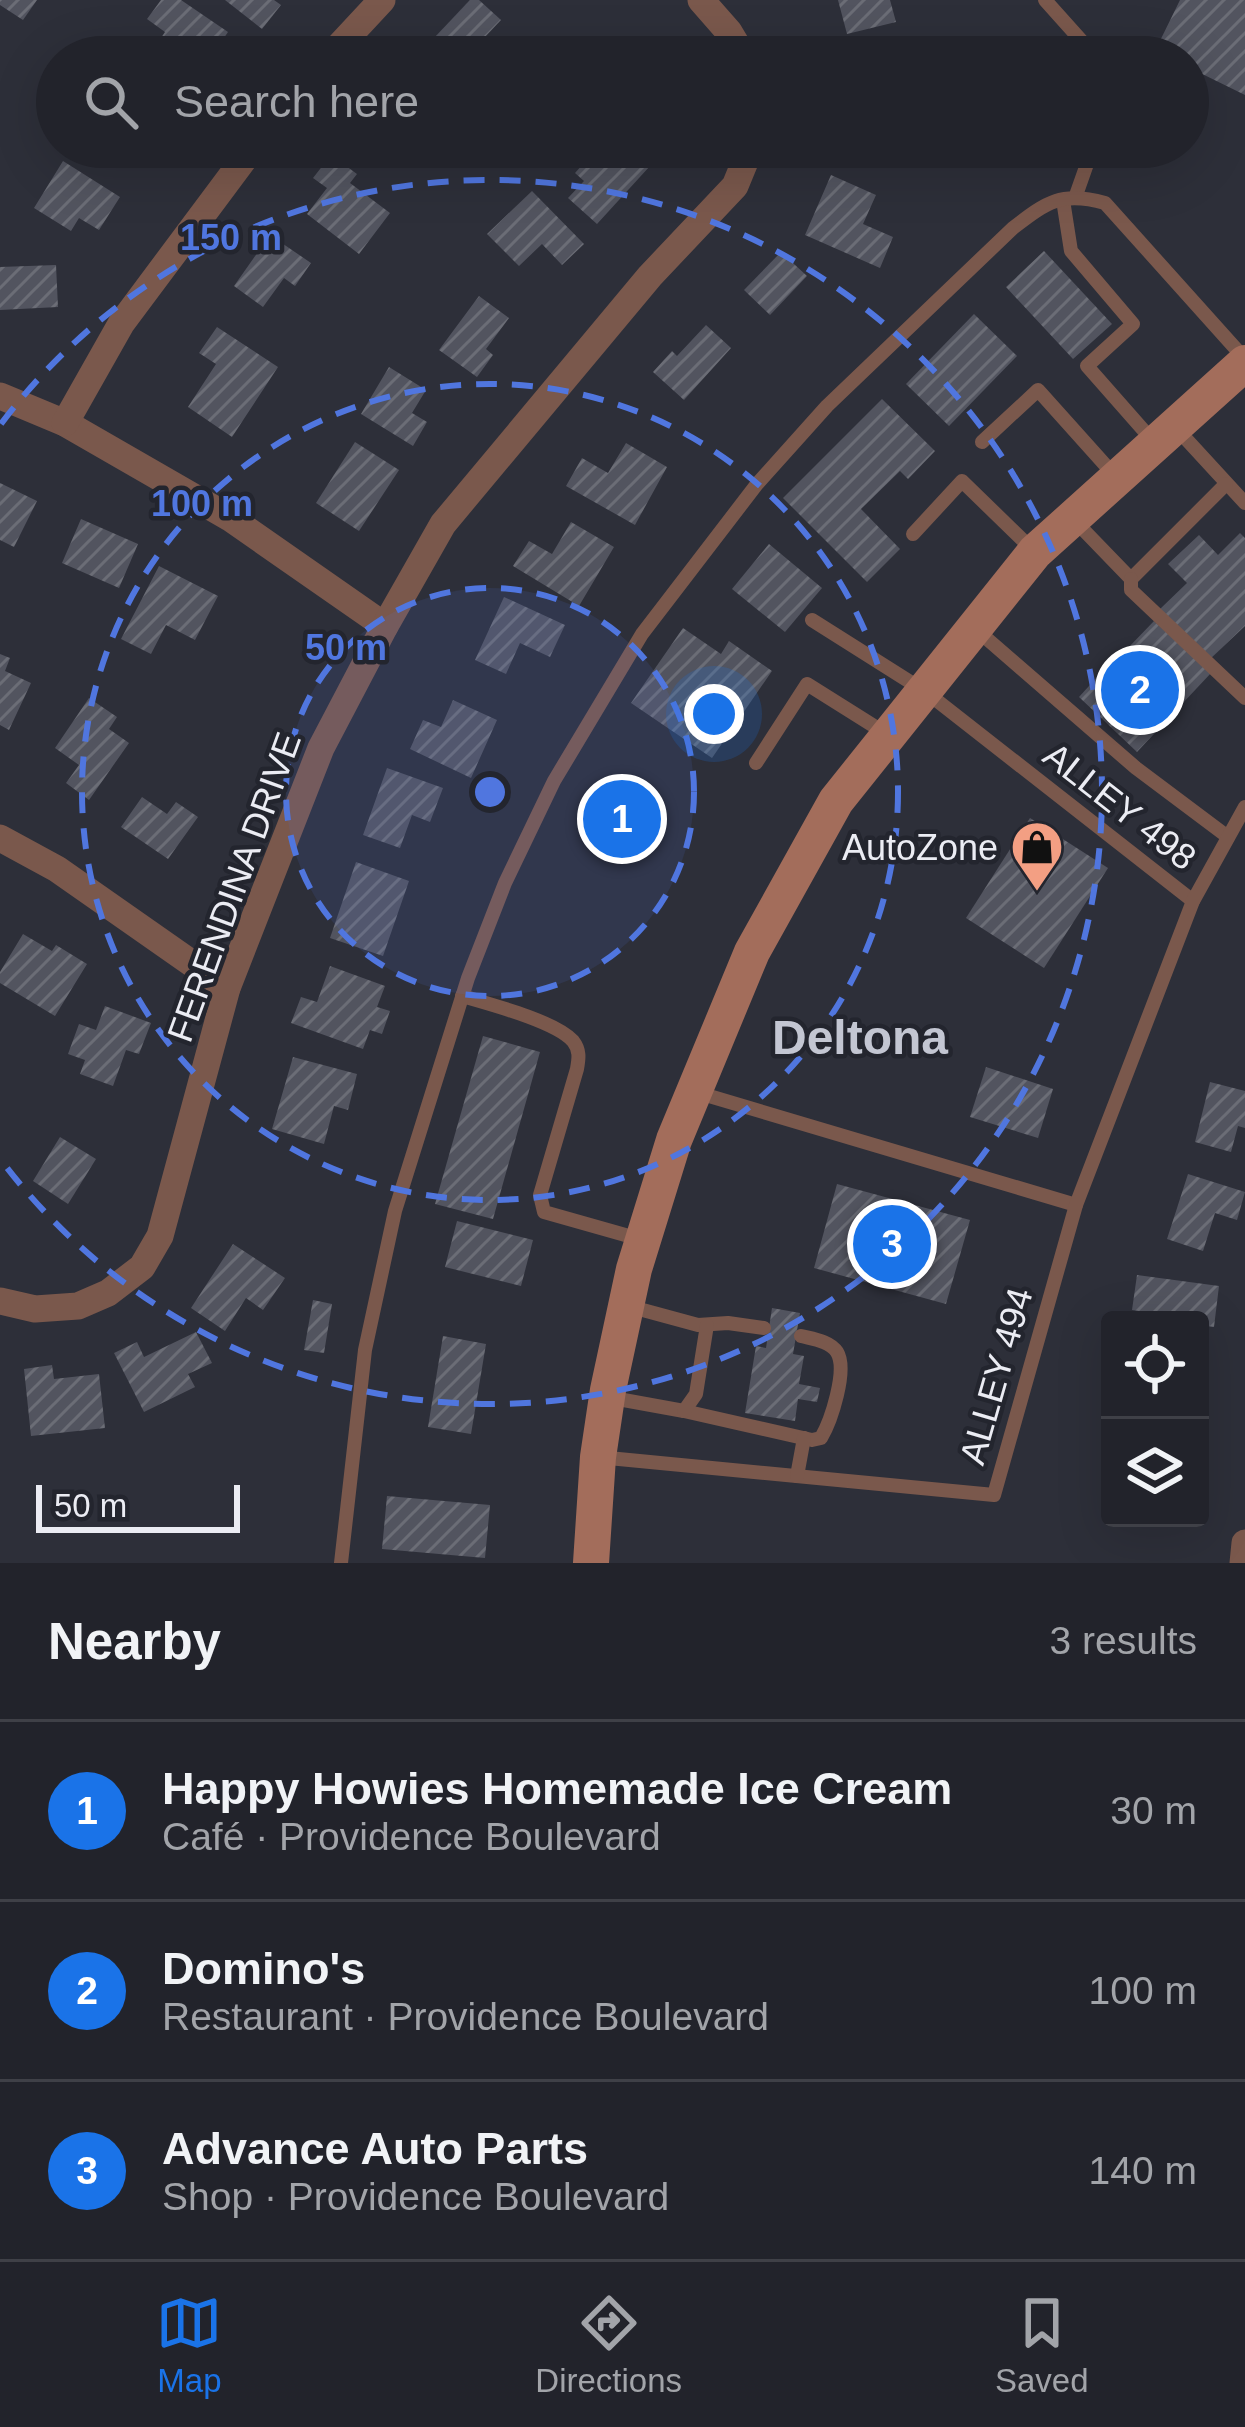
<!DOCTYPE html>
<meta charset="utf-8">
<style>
:root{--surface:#22232b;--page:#2e2f37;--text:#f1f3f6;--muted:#a2a4a9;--line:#3f4047;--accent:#1a73e8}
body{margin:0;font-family:Helvetica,sans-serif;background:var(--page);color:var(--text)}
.controls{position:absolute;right:36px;bottom:36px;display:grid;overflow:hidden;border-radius:12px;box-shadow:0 12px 48px #0002}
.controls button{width:108px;height:108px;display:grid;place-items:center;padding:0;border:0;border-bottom:3px solid var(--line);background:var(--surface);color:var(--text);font:60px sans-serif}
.scale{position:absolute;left:36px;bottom:30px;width:204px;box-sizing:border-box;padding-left:12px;border:6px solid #ebecf3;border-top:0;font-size:33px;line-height:42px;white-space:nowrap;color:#ebecf3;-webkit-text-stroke:9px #23252e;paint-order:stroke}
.you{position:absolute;left:714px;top:714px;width:42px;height:42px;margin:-30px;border:9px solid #fff;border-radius:50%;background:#1a73e8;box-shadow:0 0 0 18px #1a73e833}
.badge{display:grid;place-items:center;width:78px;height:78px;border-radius:50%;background:var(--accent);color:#fff;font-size:39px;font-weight:700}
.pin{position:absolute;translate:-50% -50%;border:6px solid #fff;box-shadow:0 3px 12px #0006}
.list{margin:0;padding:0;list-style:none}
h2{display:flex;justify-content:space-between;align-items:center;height:156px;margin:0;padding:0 48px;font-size:51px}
h2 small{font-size:39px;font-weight:400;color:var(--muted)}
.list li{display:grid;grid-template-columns:78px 1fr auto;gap:36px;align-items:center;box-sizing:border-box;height:180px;padding:0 48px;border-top:3px solid var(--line)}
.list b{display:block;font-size:45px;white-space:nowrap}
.list p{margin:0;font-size:39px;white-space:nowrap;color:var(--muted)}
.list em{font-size:39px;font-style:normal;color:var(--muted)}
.icon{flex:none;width:66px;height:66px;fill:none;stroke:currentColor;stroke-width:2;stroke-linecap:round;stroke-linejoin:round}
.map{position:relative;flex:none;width:1245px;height:1563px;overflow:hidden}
.search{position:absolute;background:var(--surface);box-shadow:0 12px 48px #0002;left:36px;right:36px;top:36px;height:132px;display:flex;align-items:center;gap:30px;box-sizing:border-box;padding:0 42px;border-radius:66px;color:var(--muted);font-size:45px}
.sheet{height:696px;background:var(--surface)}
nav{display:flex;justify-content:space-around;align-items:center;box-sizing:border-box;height:168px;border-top:3px solid var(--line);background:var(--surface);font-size:33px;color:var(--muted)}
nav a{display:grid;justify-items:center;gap:6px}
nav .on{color:var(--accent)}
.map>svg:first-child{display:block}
</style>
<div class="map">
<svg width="1245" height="1563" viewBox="0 0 1245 1563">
<defs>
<pattern id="building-hatch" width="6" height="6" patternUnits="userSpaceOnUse" patternTransform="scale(3)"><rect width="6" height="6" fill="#52545f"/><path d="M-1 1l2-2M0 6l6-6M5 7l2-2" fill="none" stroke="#6b6d76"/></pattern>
</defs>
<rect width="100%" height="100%" fill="#2d2f39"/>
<g fill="url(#building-hatch)">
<polygon points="0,0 37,0 23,20 0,5"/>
<polygon points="161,0 181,0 228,32 211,57 148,57 165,32 147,19"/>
<polygon points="225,0 274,0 281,5 262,29"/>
<polygon points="470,0 479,0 501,20 466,57 416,57"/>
<polygon points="838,0 890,0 896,22 847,34"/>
<polygon points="1180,0 1245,0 1245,95 1188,67 1188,57 1167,57 1155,51"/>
<polygon points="615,147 629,147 650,166 597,224 568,198 584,181 575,173 593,153 603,161"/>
<polygon points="987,147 1026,147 1024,157"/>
<polygon points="331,155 357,174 350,183 390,213 359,254 307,214 327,188 313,178"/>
<polygon points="63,161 120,197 99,230 79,218 71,231 34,208"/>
<polygon points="831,175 876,195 863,224 893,237 880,268 805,235"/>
<polygon points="532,191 584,244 562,265 542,244 519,266 487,234"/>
<polygon points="270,235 311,263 295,286 284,278 263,307 234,286"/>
<polygon points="1044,251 1112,324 1073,359 1006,287"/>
<polygon points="781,252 807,276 770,315 744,290"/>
<polygon points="56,265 58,307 0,310 0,267"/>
<polygon points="479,296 509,318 486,349 493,355 477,377 439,350"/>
<polygon points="974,314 1017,356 949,426 906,384"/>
<polygon points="706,325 731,348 684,400 653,372 672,351 677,356"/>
<polygon points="217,327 278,367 232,437 188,407 216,364 199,353"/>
<polygon points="389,367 426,390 412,413 427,422 413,446 361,414"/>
<polygon points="882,399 935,451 908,479 900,471 861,509 900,549 867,582 783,498"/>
<polygon points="355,442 399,470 359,531 316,503"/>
<polygon points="626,443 667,467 635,525 566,486 582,458 608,473"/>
<polygon points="0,483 37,501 14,547 0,540"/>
<polygon points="81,519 138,544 119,588 62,563"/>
<polygon points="571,522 614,547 579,606 513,566 529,541 552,554"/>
<polygon points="1240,533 1245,538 1245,626 1209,660 1160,609 1187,583 1168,564 1199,535 1218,555"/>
<polygon points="769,544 822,588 785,632 732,589"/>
<polygon points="159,566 218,596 195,640 166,625 151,654 121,639"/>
<polygon points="504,597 565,625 550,657 520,643 506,674 475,660"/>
<polygon points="1154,621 1211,673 1137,752 1079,697 1099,675 1108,683 1134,654 1128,648"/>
<polygon points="683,628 721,654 729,641 772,671 712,758 631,703"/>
<polygon points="0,654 10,658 5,671 31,683 9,730 0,725"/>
<polygon points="89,698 117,717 109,729 129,743 89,800 66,783 79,765 55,748"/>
<polygon points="453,700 497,720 471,778 410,749 423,720 441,727"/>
<polygon points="387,768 443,788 430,822 412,815 400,848 363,835"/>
<polygon points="617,778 660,801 628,860 585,837"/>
<polygon points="142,797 167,814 176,802 198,817 168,859 121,827"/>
<polygon points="1030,818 1108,868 1044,968 966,918"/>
<polygon points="356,862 409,881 383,956 330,938"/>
<polygon points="23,934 52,951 56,945 87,964 55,1016 0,983 0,972"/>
<polygon points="330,966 385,986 377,1007 390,1011 382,1034 370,1030 363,1049 291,1023 301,997 317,1002"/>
<polygon points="105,1006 151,1023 139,1054 126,1050 113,1086 80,1074 85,1060 68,1054 79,1024 96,1030"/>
<polygon points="483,1036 540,1052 493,1219 435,1204"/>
<polygon points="293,1057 357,1074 348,1110 334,1106 324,1144 272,1129"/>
<polygon points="986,1067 1053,1089 1038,1138 970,1117"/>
<polygon points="1210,1082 1245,1091 1245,1128 1238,1126 1231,1152 1195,1142"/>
<polygon points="60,1137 96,1159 68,1204 33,1181"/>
<polygon points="1188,1174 1245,1192 1237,1220 1215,1213 1203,1251 1167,1239"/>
<polygon points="837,1184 970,1220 946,1304 814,1268"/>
<polygon points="457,1221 533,1240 521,1286 445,1267"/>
<polygon points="233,1244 285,1278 263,1310 246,1298 225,1331 191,1308"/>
<polygon points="1137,1275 1219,1286 1214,1327 1200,1325 1200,1320 1145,1320 1146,1312 1132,1310"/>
<polygon points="313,1300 332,1304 324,1353 304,1350"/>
<polygon points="772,1308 800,1313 793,1354 804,1356 799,1384 820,1388 817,1402 798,1399 795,1421 745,1413 756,1346 766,1348"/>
<polygon points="196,1332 212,1363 188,1374 195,1387 144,1412 114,1353 137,1342 144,1357"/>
<polygon points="443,1336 486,1344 471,1434 428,1427"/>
<polygon points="52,1365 54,1379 99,1374 105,1428 31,1436 24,1369"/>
<polygon points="387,1496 490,1505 485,1558 382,1549"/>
</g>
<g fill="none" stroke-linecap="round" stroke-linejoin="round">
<g stroke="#7a584c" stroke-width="14">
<polyline points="1045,0 1096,57"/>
<polyline points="1075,198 1093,147"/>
<polyline points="1063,200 1071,251 1133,324 1087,366 1153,441"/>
<polyline points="1176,428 1245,503"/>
<polyline points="982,442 1038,390 1116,477"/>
<polyline points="1073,519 1131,579 1226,484"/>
<polyline points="913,534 962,481 1035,552"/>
<polyline points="1131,579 1131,590 1245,698"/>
<polyline points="812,620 926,692 1193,901"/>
<polyline points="978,631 1136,768 1228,837"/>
<polyline points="756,763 807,684 885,733"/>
<path d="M 462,996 C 489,1004 555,1021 573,1041 C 580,1050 579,1058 577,1069 L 540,1195 L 544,1212 L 643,1240"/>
<polyline points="699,1093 1076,1205"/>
<polyline points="628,1306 698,1325 728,1323 764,1328"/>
<path d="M 607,1397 L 684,1411 L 812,1440 L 821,1438 C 831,1421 848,1370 837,1352 C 830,1341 813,1339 801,1336"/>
<polyline points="684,1411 696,1394 707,1325"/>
<polyline points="598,1457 994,1495 1076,1205 1193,901 1245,807"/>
<polyline points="797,1476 804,1438"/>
<path d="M 341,1563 L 365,1350 L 395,1211 L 468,978 L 505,883 L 554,781 L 642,634 L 757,484 L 827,406 L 1013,228 C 1047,202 1061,191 1105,203 L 1245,359"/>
</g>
<g stroke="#7a584c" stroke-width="27">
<polyline points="701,0 729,32 744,57"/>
<polyline points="329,57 382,0"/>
<polyline points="0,396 65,423 230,518 385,626"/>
<polyline points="65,423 121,324 253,147"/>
<polyline points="0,838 57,869 227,988"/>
<polyline points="0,1301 35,1309 78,1306 108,1293 142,1267 160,1236 227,988 321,748 385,626 443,524 650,276 735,186 751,147"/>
<polyline points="1243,1563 1245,1543"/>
</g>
<polyline stroke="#a36d5b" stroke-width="36" points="591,1563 598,1457 608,1390 634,1269 674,1140 752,952 836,801 1035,552 1245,363"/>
</g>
<circle cx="490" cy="792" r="204" fill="#5076df" fill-opacity=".12"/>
<g fill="none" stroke="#5076df" stroke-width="6" stroke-dasharray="21 15">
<circle cx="490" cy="792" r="204"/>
<circle cx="490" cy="792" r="408"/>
<path d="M1 424A612 612 0 1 1 1 1160"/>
</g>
<defs>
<g id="shop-pin" transform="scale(2.7)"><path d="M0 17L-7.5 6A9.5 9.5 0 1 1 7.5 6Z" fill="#f39f83" stroke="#23252e"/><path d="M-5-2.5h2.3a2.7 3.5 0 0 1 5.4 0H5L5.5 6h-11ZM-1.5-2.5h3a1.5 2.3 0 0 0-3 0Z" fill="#111"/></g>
</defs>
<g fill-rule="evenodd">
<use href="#shop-pin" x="1037" y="847"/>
</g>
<g text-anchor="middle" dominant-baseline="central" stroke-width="9" stroke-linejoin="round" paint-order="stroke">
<g font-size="36" fill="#ebecf3" stroke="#23252e">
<text transform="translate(1120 806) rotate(38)">ALLEY 498</text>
<text transform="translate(234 887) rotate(-70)">FERENDINA DRIVE</text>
<text transform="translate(996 1376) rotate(-74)">ALLEY 494</text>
</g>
<g font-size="36" fill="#ebecf3" stroke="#23252e" text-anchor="end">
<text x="998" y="847">AutoZone</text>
</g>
<g font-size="48" font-weight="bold" fill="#c3c6d2" stroke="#23252e">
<text x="860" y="1037">Deltona</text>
</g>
</g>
<circle cx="490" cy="792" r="18" fill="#5076df" stroke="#23252e" stroke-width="6"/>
<g font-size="36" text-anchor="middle" font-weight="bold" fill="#5076df" stroke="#23252e" stroke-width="9" stroke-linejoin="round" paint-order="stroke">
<text x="231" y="250">150 m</text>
<text x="202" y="516">100 m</text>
<text x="346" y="660">50 m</text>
</g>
</svg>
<div class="controls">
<button><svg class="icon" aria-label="locate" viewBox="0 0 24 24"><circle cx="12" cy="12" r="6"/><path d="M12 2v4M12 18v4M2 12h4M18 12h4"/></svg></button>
<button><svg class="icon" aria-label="layers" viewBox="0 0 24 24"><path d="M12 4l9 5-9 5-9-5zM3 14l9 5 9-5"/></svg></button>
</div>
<div class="scale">50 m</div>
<div class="you"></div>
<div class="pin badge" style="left:622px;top:819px">1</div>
<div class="pin badge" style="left:1140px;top:690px">2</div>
<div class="pin badge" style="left:892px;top:1244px">3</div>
<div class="search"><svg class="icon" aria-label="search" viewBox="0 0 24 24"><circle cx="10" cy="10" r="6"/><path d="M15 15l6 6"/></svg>Search here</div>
</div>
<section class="sheet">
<h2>Nearby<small>3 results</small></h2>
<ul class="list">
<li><span class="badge">1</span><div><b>Happy Howies Homemade Ice Cream</b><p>Café · Providence Boulevard</p></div><em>30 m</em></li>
<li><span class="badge">2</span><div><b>Domino's</b><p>Restaurant · Providence Boulevard</p></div><em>100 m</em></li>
<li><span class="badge">3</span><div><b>Advance Auto Parts</b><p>Shop · Providence Boulevard</p></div><em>140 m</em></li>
</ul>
</section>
<nav>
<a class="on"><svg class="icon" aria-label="map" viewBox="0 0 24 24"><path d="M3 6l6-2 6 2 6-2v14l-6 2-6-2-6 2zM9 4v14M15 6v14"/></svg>Map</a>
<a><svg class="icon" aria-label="directions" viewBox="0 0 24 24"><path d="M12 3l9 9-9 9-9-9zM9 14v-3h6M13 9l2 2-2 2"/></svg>Directions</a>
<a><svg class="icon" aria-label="saved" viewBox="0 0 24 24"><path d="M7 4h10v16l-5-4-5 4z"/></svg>Saved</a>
</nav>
